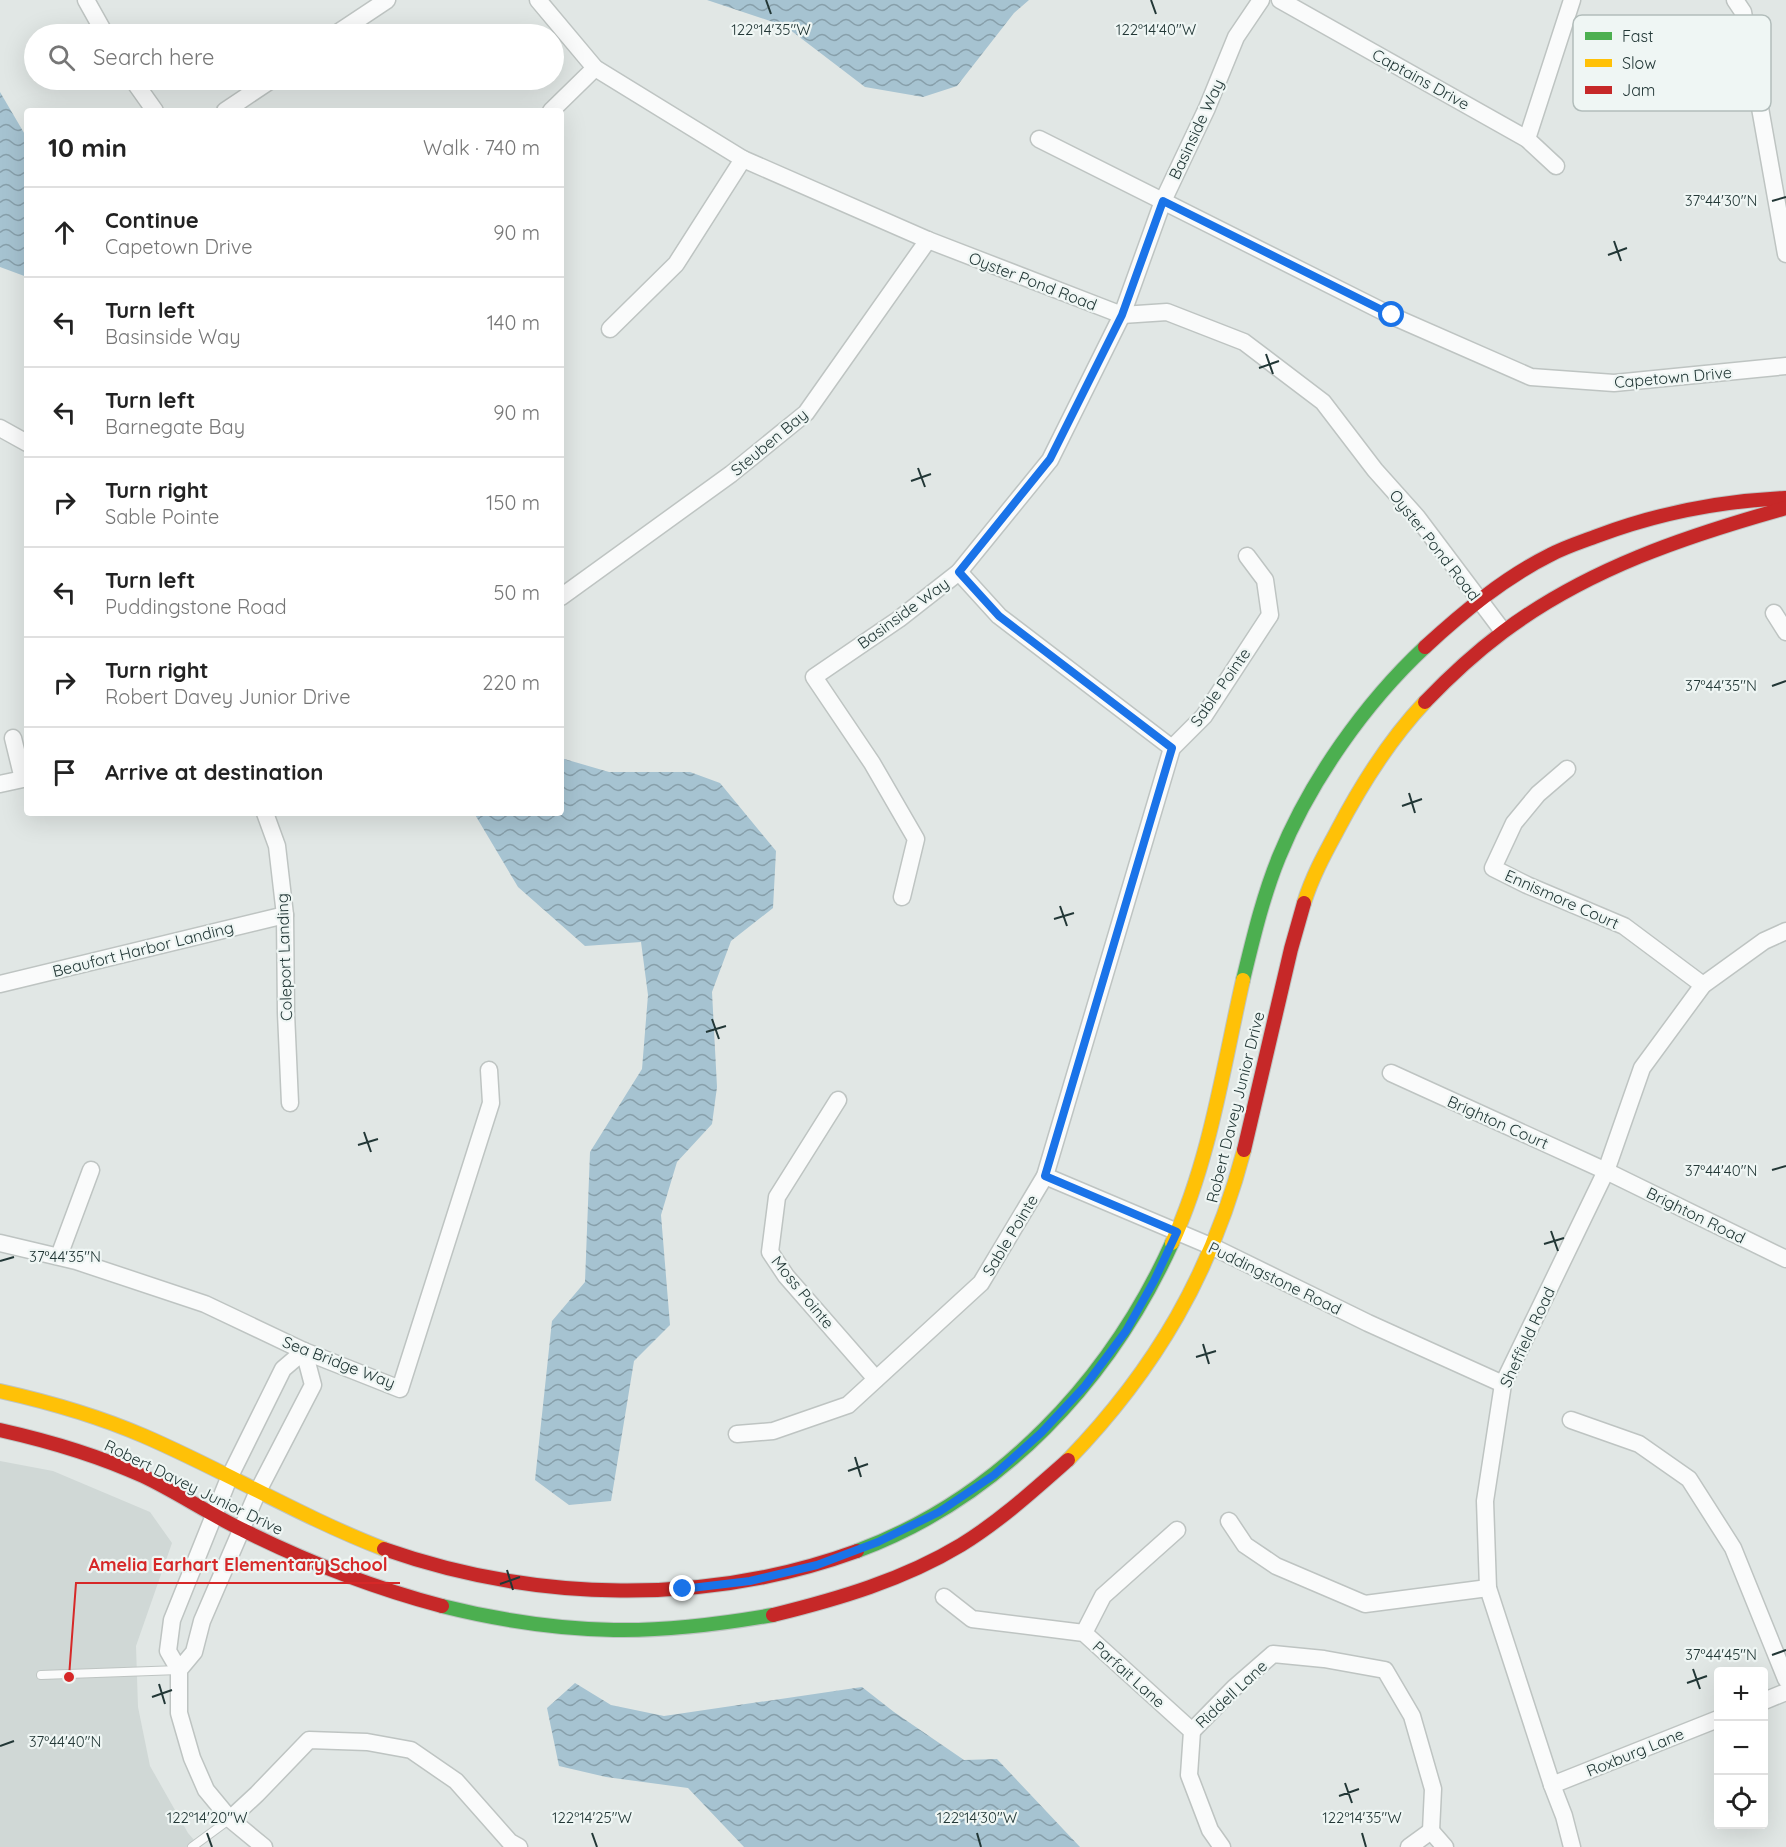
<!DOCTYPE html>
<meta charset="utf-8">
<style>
:root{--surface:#fff;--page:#f2f2f2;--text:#222;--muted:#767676;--line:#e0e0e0}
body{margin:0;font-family:Quicksand,sans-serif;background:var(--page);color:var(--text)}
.controls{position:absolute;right:18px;bottom:18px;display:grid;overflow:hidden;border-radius:6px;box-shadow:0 6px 24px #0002}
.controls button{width:54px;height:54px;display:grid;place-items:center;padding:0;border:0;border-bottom:2px solid var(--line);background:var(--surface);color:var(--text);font:30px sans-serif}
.stop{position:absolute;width:18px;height:18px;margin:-14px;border:4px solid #1a73e8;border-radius:50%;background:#fff}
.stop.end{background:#1a73e8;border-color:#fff;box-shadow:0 2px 6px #0008}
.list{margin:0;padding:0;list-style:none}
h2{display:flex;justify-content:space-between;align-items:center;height:78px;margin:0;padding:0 24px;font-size:26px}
h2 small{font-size:20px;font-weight:400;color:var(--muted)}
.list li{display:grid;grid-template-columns:39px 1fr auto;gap:18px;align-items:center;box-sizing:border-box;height:90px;padding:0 24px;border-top:2px solid var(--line)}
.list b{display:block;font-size:22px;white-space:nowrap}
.list p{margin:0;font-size:20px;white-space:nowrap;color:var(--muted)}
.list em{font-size:20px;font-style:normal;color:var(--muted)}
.icon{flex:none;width:33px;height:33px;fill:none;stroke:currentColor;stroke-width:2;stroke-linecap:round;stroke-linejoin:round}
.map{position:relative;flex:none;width:1786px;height:1847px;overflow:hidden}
.search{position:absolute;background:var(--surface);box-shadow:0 6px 24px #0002;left:24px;top:24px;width:540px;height:66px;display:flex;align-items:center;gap:15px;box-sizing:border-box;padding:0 21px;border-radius:33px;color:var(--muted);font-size:22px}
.panel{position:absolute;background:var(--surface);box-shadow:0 6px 24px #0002;left:24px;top:108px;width:540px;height:708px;border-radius:6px}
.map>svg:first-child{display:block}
</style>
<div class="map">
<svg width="1786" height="1847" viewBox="0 0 1786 1847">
<defs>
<pattern id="water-waves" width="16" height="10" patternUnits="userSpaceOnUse" patternTransform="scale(1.5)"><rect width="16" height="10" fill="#a6c3d1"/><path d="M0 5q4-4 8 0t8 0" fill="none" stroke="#879faa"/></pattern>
</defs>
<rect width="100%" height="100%" fill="#e1e7e5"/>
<polygon fill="#d0d8d6" points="0,1461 53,1471 150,1512 172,1543 136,1646 138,1707 150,1766 188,1833 200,1847 0,1847"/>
<g fill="url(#water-waves)">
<polygon points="707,0 1029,0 1014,13 957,86 923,97 865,87 785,26"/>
<polygon points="0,92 27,138 27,277 0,267"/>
<polygon points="561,758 609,772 690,772 720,783 776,851 773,908 731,941 712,992 717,1087 712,1124 677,1162 661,1215 670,1325 634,1361 611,1501 569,1505 535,1480 552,1321 585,1282 590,1152 642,1069 648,995 641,942 585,946 518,887 474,813 561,813"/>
<polygon points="575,1683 611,1705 664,1716 862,1687 894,1712 964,1760 997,1759 1080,1847 744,1847 688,1788 606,1777 559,1766 547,1708"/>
</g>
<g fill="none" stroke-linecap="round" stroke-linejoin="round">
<g stroke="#bec4c2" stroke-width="10">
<g id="lane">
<polyline points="41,1675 179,1670"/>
<polyline points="192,1847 230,1819"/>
</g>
</g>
<g stroke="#bec4c2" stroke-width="19">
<g id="street">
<polyline points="86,0 105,34"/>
<polyline points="538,0 595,68 743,159 928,240 1122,315 1167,312 1244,342 1323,402 1375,470 1417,517 1502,630"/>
<polyline points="1280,0 1527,139 1556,166"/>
<polyline points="1735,0 1743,12 1786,254"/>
<polyline points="336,34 387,0"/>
<polyline points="133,80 155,111"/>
<polyline points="225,111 271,80"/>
<polyline points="551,111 595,68"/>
<polyline points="1039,139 1392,316 1531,377 1614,383 1786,366"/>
<polyline points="1527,139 1572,0"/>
<polyline points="610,329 676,264 743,159"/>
<polyline points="0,428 27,443"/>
<polyline points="959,572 999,616 1172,748"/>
<polyline points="561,597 731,474 806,413 928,240"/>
<polyline points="1774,613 1786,632"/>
<polyline points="1567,769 1538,794 1514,823 1493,868 1527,885 1624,926 1703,985"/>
<polyline points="0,784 23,779 13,738"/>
<polyline points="265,813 277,846 285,915 286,1013 290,1103"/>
<polyline points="902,897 916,839 872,763 814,677 899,619 959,572 1050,460 1122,315 1163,201 1207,108 1236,37 1261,0"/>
<polyline points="0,984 285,915"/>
<polyline points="1391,1073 1606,1171 1786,1259"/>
<polyline points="838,1100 777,1197 770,1252 786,1276 876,1379"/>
<polyline points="1045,1176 1213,1247 1368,1323 1503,1384"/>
<polyline points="0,1243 76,1261 205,1304 304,1351 400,1389 491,1103 489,1070"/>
<polyline points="59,1256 91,1170"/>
<polyline points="1571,1420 1639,1444 1689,1479 1733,1548 1786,1679"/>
<polyline points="737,1434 773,1431 848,1405 981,1283 1045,1176 1172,748 1204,716 1270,615 1265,580 1247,556"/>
<polyline points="1229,1521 1245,1545 1276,1566 1365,1604 1488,1588"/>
<polyline points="944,1597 972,1619 1084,1633 1192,1731 1189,1775 1210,1830 1222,1847"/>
<polyline points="1084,1633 1103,1596 1177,1530"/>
<polyline points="179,1670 194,1652 202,1621 258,1491 313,1385 304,1351 283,1369 229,1478 172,1620 168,1651 179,1670 179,1713 192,1758 206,1790 230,1819 264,1847"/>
<polyline points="1764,1701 1786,1692"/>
<polyline points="1192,1731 1234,1688 1273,1654 1324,1659 1385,1670 1412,1716 1433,1789 1431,1831"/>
<polyline points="1552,1785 1718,1719"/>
<polyline points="230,1819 257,1794 309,1740 367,1742 411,1750 456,1781 510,1842 519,1847"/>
<polyline points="1431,1831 1445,1847"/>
<polyline points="1409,1847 1431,1831"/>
<polyline points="1572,1847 1564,1816 1552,1785 1488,1588 1485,1501 1503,1384 1606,1171 1642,1068 1703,985 1764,941 1786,931"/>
</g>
</g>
<g stroke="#bec4c3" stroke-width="16">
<g id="fast">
<path d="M 1243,980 C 1253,939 1263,896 1279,857 C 1310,781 1365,703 1425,647"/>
<path d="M 857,1551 C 1000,1498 1110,1380 1172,1243"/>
<path d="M 442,1606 C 498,1620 557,1629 614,1630 C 667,1631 721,1624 773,1615"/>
</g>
</g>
<g stroke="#bec4c3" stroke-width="16">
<g id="slow">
<path d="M 1304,903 C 1312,877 1324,855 1337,831 C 1361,785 1389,740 1425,702"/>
<path d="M 1172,1243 C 1210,1160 1223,1068 1243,980"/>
<path d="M 0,1391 C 49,1402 98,1416 144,1436 C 225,1471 301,1517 384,1549"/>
<path d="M 1068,1460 C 1156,1369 1212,1272 1244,1150"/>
</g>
</g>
<g stroke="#bec4c3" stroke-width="16">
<g id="jam">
<path d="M 1425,647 C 1463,612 1504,578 1550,555 C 1565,547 1581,542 1597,536 C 1658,513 1720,501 1785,498"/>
<path d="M 1425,702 C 1449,677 1475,653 1503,632 C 1587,569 1686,536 1786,508"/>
<polyline points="1244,1150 1291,949 1304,903"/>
<path d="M 0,1430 C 49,1441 97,1455 143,1476 C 177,1492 209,1514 243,1530 C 307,1562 374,1588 442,1606"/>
<path d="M 384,1549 C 535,1602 706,1606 857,1551"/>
<path d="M 773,1615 C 838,1599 903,1580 961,1545 C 1000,1521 1034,1490 1068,1460"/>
</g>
</g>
<use href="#lane" stroke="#fafbfb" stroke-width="8"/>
<use href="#street" stroke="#fafbfb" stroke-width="16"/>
<use href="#fast" stroke="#4caf50" stroke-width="14"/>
<use href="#slow" stroke="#ffc107" stroke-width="14"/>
<use href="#jam" stroke="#c62828" stroke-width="14"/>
</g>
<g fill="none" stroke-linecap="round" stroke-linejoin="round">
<polyline stroke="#1a73e8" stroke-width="8" points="683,1589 750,1581 817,1565 878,1542 939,1512 994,1475 1041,1433 1085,1386 1126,1331 1154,1281 1177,1232 1045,1176 1172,748 999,616 959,572 1050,459 1122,315 1163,201 1392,315"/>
</g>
<path fill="none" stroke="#223736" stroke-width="2" d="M 766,0 L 771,14M 1151,0 L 1156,14M 1772,201 L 1786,197M 1614,241 L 1621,261M 1608,255 L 1627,248M 1266,354 L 1273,374M 1259,368 L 1279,361M 918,468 L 925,487M 911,481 L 931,474M 1772,686 L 1786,681M 1409,793 L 1415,813M 1402,806 L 1422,799M 1060,906 L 1067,926M 1054,919 L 1074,913M 712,1019 L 719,1039M 706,1032 L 726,1026M 364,1132 L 371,1152M 358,1145 L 378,1139M 1772,1170 L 1786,1166M 1551,1231 L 1558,1251M 1544,1244 L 1564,1238M 0,1261 L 14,1257M 1203,1344 L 1209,1364M 1196,1357 L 1216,1351M 855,1457 L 861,1477M 848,1471 L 868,1464M 507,1570 L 513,1590M 500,1584 L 520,1577M 1772,1655 L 1786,1650M 1693,1669 L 1700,1689M 1687,1683 L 1707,1676M 159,1684 L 165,1704M 152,1697 L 172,1690M 0,1746 L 14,1741M 1345,1783 L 1352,1803M 1339,1796 L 1359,1789M 207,1833 L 212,1847M 592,1833 L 597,1847M 977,1833 L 981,1847M 1362,1833 L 1366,1847"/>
<g text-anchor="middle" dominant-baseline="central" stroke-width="4.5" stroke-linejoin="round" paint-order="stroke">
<g font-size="16" fill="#223736" stroke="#eff6f4">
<text transform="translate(1421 79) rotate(29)">Captains Drive</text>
<text transform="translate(1196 129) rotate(-65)">Basinside Way</text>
<text transform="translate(1033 281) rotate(21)">Oyster Pond Road</text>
<text transform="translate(1673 377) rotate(-5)">Capetown Drive</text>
<text transform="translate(769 442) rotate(-40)">Steuben Bay</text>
<text transform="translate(1435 545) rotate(52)">Oyster Pond Road</text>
<text transform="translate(903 613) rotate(-36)">Basinside Way</text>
<text transform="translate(1220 687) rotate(-55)">Sable Pointe</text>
<text transform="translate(1562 899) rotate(24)">Ennismore Court</text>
<text transform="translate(143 949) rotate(-14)">Beaufort Harbor Landing</text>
<text transform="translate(284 957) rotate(-92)">Coleport Landing</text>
<text transform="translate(1235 1107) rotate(-76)">Robert Davey Junior Drive</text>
<text transform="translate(1498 1122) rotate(24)">Brighton Court</text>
<text transform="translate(1696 1215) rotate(26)">Brighton Road</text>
<text transform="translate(1010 1235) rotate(-59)">Sable Pointe</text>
<text transform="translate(1275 1278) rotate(26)">Puddingstone Road</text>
<text transform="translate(803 1292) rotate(51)">Moss Pointe</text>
<text transform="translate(1527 1337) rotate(-65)">Sheffield Road</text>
<text transform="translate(339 1362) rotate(21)">Sea Bridge Way</text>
<text transform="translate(194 1487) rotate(26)">Robert Davey Junior Drive</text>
<text transform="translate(1129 1674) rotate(42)">Parfait Lane</text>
<text transform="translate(1231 1694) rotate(-43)">Riddell Lane</text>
<text transform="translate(1635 1752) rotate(-22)">Roxburg Lane</text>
</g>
</g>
<rect x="1573" y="15" width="198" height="96" rx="9" fill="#eff6f4" stroke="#b2bdbb" stroke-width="1.5"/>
<rect x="1585" y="32" width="27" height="8" fill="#4caf50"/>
<rect x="1585" y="59" width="27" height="8" fill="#ffc107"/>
<rect x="1585" y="86" width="27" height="8" fill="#c62828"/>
<g font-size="16" fill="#223736">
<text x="1622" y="42">Fast</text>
<text x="1622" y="69">Slow</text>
<text x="1622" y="96">Jam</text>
</g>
<g font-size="15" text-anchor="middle" fill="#223736" stroke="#eff6f4" stroke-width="4.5" stroke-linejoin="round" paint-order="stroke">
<text x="771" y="35">122°14'35"W</text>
<text x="1156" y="35">122°14'40"W</text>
<text x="1721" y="206">37°44'30"N</text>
<text x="1721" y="691">37°44'35"N</text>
<text x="1721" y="1176">37°44'40"N</text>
<text x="65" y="1262">37°44'35"N</text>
<text x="1721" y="1660">37°44'45"N</text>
<text x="65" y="1747">37°44'40"N</text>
<text x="207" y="1823">122°14'20"W</text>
<text x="592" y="1823">122°14'25"W</text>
<text x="977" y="1823">122°14'30"W</text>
<text x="1362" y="1823">122°14'35"W</text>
</g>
<path fill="none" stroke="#d62828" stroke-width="2" d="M69 1677L76 1583H400"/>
<circle fill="#d62828" stroke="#eff6f4" stroke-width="2" cx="69" cy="1677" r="6"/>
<g font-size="18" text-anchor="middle" font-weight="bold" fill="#d62828" stroke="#eff6f4" stroke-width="4.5" stroke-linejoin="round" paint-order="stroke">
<text x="238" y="1571">Amelia Earhart Elementary School</text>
</g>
</svg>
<div class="controls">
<button>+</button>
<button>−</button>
<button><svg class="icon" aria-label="locate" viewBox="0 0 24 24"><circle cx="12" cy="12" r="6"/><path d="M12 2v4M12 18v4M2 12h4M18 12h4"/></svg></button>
</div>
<div class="stop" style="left:1392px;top:315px"></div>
<div class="stop end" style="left:683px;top:1589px"></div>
<div class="search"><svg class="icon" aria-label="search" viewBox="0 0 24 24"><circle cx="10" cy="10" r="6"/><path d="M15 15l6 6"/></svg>Search here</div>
<section class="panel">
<h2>10 min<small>Walk · 740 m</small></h2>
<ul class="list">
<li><svg class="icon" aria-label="ahead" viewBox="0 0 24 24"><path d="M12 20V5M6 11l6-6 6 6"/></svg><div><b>Continue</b><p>Capetown Drive</p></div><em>90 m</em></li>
<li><svg class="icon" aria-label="left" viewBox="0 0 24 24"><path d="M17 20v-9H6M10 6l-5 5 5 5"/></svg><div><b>Turn left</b><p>Basinside Way</p></div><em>140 m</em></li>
<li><svg class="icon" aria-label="left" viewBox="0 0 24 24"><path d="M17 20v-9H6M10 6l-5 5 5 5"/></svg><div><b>Turn left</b><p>Barnegate Bay</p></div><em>90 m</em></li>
<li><svg class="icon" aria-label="right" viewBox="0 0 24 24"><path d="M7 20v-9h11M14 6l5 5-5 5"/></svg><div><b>Turn right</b><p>Sable Pointe</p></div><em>150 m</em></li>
<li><svg class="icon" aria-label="left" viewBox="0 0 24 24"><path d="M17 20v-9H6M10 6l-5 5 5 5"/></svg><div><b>Turn left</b><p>Puddingstone Road</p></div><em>50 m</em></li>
<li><svg class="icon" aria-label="right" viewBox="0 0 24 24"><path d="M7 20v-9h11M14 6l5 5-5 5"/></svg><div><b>Turn right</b><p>Robert Davey Junior Drive</p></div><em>220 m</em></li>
<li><svg class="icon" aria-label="arrive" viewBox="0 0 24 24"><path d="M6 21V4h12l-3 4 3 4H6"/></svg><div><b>Arrive at destination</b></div></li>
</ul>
</section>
</div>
